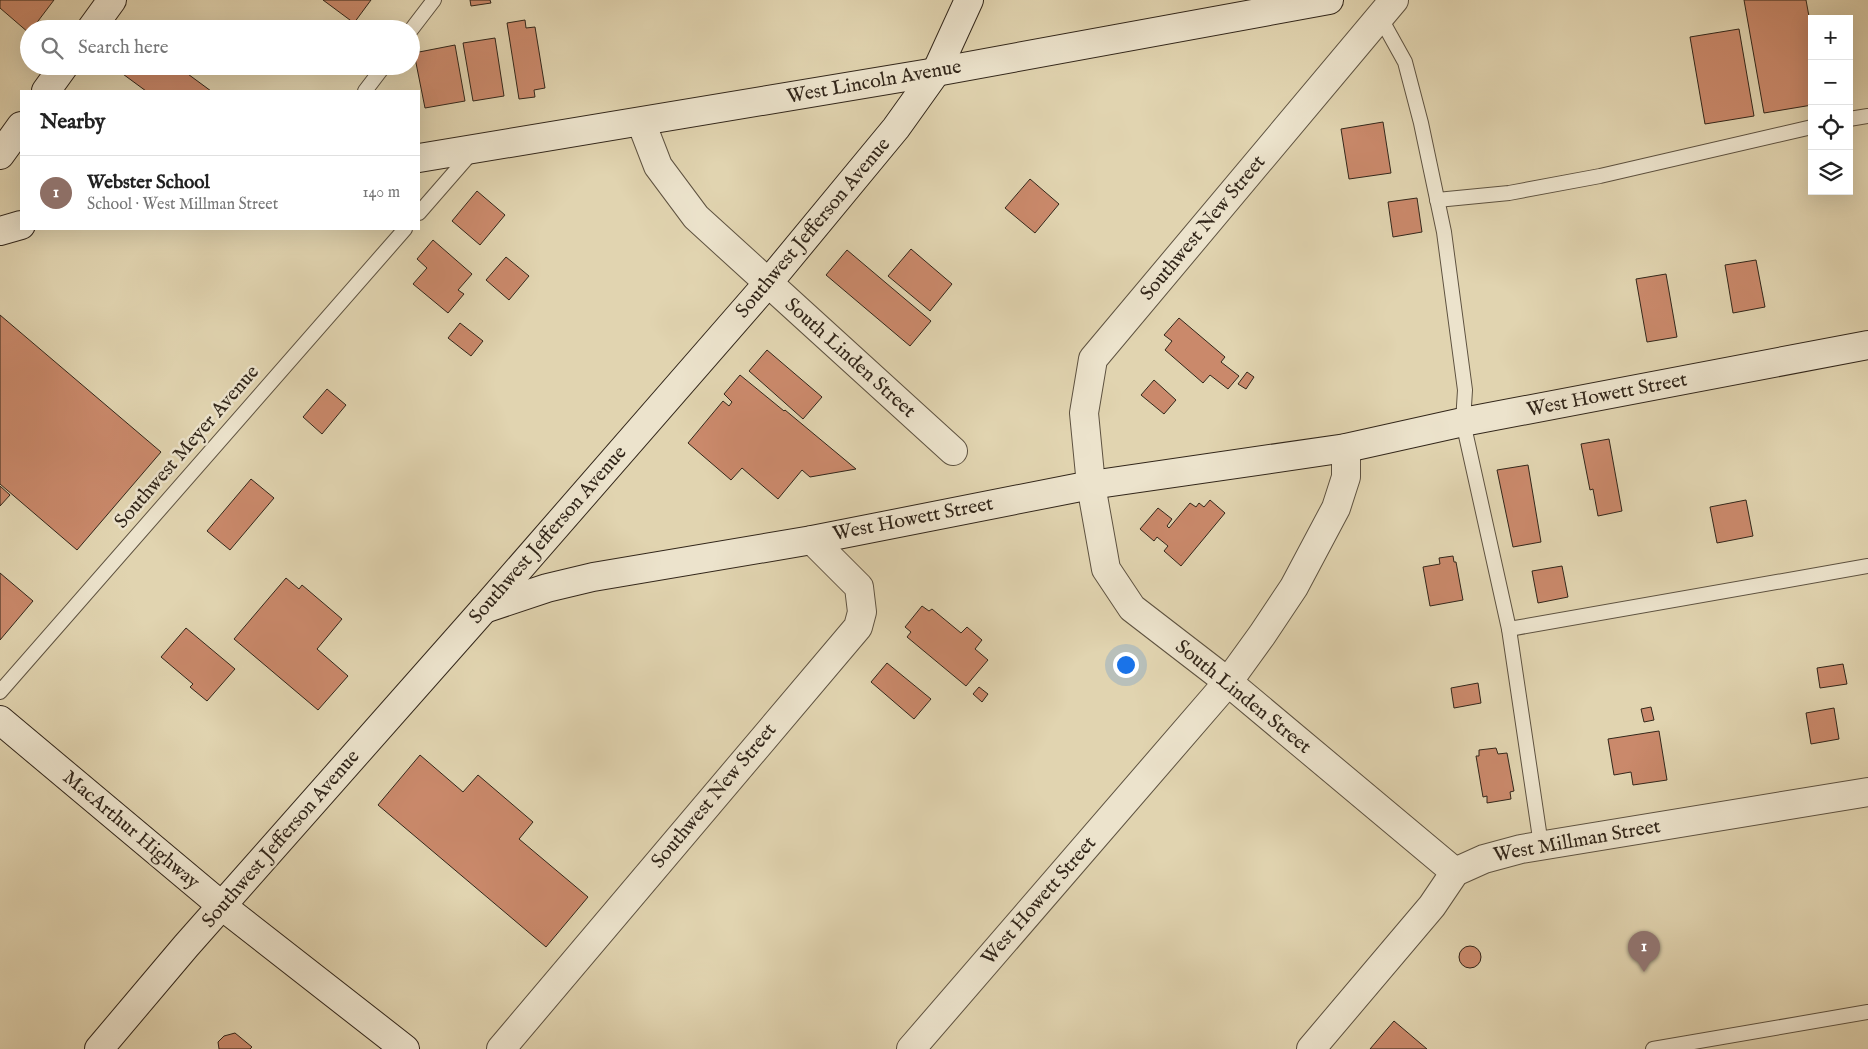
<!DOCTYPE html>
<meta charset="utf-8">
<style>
:root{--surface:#fff;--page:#f6f6f6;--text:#222;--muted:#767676;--line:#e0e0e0;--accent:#db2777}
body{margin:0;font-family:"IM FELL English",serif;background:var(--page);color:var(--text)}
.controls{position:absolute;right:15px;top:15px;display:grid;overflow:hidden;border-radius:0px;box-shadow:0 5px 20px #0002}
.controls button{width:45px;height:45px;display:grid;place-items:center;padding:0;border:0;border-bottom:1px solid var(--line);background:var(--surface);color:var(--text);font:25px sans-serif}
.you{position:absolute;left:1125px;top:664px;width:18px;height:18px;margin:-12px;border:4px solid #fff;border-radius:50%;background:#1a73e8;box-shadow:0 0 0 8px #1a73e833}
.badge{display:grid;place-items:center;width:32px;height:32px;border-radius:50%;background:var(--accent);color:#fff;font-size:16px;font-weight:700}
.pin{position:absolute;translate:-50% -41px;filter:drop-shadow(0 1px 2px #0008)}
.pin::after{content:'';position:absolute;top:26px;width:18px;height:15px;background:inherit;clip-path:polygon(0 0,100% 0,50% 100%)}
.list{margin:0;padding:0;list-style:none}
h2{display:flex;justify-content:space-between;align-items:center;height:65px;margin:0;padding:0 20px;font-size:21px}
h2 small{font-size:16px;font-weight:400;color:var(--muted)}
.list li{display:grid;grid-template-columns:32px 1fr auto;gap:15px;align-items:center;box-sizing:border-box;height:75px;padding:0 20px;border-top:1px solid var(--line)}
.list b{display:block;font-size:19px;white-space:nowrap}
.list p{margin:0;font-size:16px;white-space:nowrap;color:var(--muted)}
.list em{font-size:16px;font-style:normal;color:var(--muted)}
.icon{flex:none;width:28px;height:28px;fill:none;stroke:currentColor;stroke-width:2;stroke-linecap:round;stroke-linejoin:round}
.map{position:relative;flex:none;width:1868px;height:1049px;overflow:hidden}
.search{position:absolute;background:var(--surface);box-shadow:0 5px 20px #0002;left:20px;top:20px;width:400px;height:55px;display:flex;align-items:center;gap:12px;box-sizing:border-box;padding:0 18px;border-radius:28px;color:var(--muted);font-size:19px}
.panel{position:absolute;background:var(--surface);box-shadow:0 5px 20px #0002;left:20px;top:90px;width:400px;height:140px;border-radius:0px}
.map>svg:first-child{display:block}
</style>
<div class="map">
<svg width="1868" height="1049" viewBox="0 0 1868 1049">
<rect width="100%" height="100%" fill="#e1d4b0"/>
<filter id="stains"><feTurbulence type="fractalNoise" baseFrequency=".004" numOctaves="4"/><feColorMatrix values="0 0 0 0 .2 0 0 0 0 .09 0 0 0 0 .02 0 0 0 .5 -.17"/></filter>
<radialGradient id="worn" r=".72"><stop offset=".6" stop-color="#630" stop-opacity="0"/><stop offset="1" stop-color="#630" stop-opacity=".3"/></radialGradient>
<g fill="#ca896b" stroke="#32261a">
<polygon points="0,0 54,0 32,29 29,29 29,33 0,8"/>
<polygon points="323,0 371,0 354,23"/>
<polygon points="470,0 490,0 491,3 471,6"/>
<polygon points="1744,0 1806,0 1812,33 1812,105 1764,113"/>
<polygon points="525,20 526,28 535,27 545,88 534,90 535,97 519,99 507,23"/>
<polygon points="1739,29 1754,116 1705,124 1690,37"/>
<polygon points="495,38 504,96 473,101 463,43"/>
<polygon points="455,45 465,101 425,108 414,53"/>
<polygon points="112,66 177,66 211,91 146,91"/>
<polygon points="1383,122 1391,173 1349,179 1341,129"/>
<polygon points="1030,179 1059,204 1035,233 1005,208"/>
<polygon points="477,191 505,215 480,245 452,221"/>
<polygon points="1417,198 1422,232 1393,237 1388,202"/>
<polygon points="433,240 472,274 458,290 464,294 448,313 413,284 427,268 417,259"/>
<polygon points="911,249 952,284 930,311 888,276"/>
<polygon points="847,250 931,321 910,346 826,275"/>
<polygon points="506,257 529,276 509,300 486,280"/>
<polygon points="1756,260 1765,307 1733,313 1725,265"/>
<polygon points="1666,274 1677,337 1647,342 1636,279"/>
<polygon points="0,315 161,452 77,550 0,484"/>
<polygon points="1179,318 1225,357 1221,362 1239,376 1228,389 1210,375 1203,383 1165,350 1172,341 1164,335"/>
<polygon points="460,323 483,341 471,356 448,338"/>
<polygon points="767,350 822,397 803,419 749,371"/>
<polygon points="1247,372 1254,377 1246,389 1238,384"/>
<polygon points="740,375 784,411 785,410 856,469 810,477 802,470 778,499 742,468 731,480 688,443 723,401 729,406 732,402 724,394"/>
<polygon points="1154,380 1176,400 1164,414 1141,395"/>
<polygon points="327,389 346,405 322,434 303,417"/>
<polygon points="1609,439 1622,511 1598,516 1593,489 1590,490 1581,444"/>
<polygon points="1528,465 1541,542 1513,547 1497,470"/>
<polygon points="251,479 274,498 230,550 207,531"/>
<polygon points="0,486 10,495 0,506"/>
<polygon points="1210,500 1225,513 1181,566 1164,551 1168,546 1157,537 1154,541 1140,529 1158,508 1172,519 1167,526 1169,528 1190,503 1196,507 1199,503 1204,507"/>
<polygon points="1746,500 1753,536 1717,543 1710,507"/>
<polygon points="1453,556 1454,562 1456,562 1463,600 1430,606 1423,567 1440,564 1439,558"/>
<polygon points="1562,566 1568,597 1538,603 1532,571"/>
<polygon points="0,573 33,601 0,640"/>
<polygon points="286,578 299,589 302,585 342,619 317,649 348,676 318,710 234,639"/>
<polygon points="922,606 929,611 932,609 961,633 967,627 982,640 975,649 988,660 966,686 907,637 911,632 905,627"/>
<polygon points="186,628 235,669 207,701 190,687 193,684 161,657"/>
<polygon points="887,663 931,699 914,719 871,682"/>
<polygon points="1843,664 1847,684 1820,688 1817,668"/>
<polygon points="1478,683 1481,703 1454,708 1451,688"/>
<polygon points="979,687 988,694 982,702 973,694"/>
<polygon points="1651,707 1654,720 1644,722 1641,709"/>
<polygon points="1834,708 1839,739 1811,744 1806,713"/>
<polygon points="1659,731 1667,780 1633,785 1631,772 1614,775 1608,739"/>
<polygon points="1496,748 1498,754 1507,753 1514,791 1510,792 1511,799 1487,803 1487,796 1483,797 1476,756 1479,756 1479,750"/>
<polygon points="420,755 463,792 478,775 533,822 519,839 588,897 546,947 378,805"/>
<circle cx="1470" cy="957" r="11"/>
<polygon points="1394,1021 1427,1049 1370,1049"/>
<polygon points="235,1033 252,1047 250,1049 219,1049 218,1042 224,1036"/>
</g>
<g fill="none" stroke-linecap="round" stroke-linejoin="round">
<g stroke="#5e5240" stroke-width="16">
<g id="service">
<polyline points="1380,17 1405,62 1421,123 1444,232 1465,390 1463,422 1509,629 1541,845"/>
<polyline points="411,30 434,0"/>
<polyline points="365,91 384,66"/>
<polyline points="1849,119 1868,116"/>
<polyline points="1437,200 1509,193 1600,176 1812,127"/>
<polyline points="419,213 473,151"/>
<polyline points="1509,629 1868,566"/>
<polyline points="0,692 405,229"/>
<polyline points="1653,1049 1868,1012"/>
</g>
</g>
<g stroke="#5e5240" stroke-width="30">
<g id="minor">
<polyline points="1394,0 1093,359 1084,413 1091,485 1106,569 1132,608 1228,682 1455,872"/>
<polyline points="641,122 658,166 696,217 953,451"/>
<polyline points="501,1049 858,627 862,612 859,587 812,540"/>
<polyline points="911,1049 1228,682 1262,635 1294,587 1336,508 1346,477 1346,448"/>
<polyline points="1311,1049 1432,906 1455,872 1484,859 1521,849 1868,792"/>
</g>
</g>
<g stroke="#32261a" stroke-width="30">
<g id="secondary">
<polyline points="91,29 112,0"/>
<polyline points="46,91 64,66"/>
<polyline points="0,155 21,126"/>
<polyline points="419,158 936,72 1329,0"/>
<polyline points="0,231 21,225"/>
<polyline points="484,609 547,588 593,577 812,540 1091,485 1346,448 1463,422 1868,345"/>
<polyline points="0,720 222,906 405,1049"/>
<polyline points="99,1049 186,946 484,609 768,283 896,128 936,72 969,0"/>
</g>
</g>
<use href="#service" stroke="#ece3cc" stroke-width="14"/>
<use href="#minor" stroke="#ece3cc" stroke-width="28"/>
<use href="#secondary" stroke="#ece3cc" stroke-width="28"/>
</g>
<g text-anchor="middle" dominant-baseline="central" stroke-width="5" stroke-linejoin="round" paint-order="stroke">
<g font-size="20" fill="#32261a" stroke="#ece3cc">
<text transform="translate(874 82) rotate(-10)">West Lincoln Avenue</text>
<text transform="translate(813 228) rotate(-50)">Southwest Jefferson Avenue</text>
<text transform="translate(1203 228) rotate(-50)">Southwest New Street</text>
<text transform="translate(850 358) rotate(42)">South Linden Street</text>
<text transform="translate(1607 395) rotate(-11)">West Howett Street</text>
<text transform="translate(187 447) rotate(-49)">Southwest Meyer Avenue</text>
<text transform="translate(913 519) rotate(-11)">West Howett Street</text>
<text transform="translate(548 535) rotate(-49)">Southwest Jefferson Avenue</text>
<text transform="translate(1243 697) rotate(39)">South Linden Street</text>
<text transform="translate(714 796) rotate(-50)">Southwest New Street</text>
<text transform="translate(131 830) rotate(40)">MacArthur Highway</text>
<text transform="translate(281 839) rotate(-49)">Southwest Jefferson Avenue</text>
<text transform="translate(1577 841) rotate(-10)">West Millman Street</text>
<text transform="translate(1039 901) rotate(-49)">West Howett Street</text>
</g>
</g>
<rect width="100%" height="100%" filter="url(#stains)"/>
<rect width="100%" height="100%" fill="url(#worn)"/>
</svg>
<div class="controls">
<button>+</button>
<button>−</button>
<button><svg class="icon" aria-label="locate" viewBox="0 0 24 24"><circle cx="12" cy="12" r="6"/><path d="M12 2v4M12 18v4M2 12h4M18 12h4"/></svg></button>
<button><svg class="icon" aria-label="layers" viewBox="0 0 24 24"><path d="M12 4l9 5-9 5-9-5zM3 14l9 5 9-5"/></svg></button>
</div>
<div class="you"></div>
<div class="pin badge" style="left:1644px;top:972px;background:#8d6e63">1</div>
<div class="search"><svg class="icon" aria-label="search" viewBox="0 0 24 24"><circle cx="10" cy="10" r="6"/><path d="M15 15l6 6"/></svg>Search here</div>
<section class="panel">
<h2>Nearby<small></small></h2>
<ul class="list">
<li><span class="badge" style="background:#8d6e63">1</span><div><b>Webster School</b><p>School · West Millman Street</p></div><em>140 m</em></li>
</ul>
</section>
</div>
